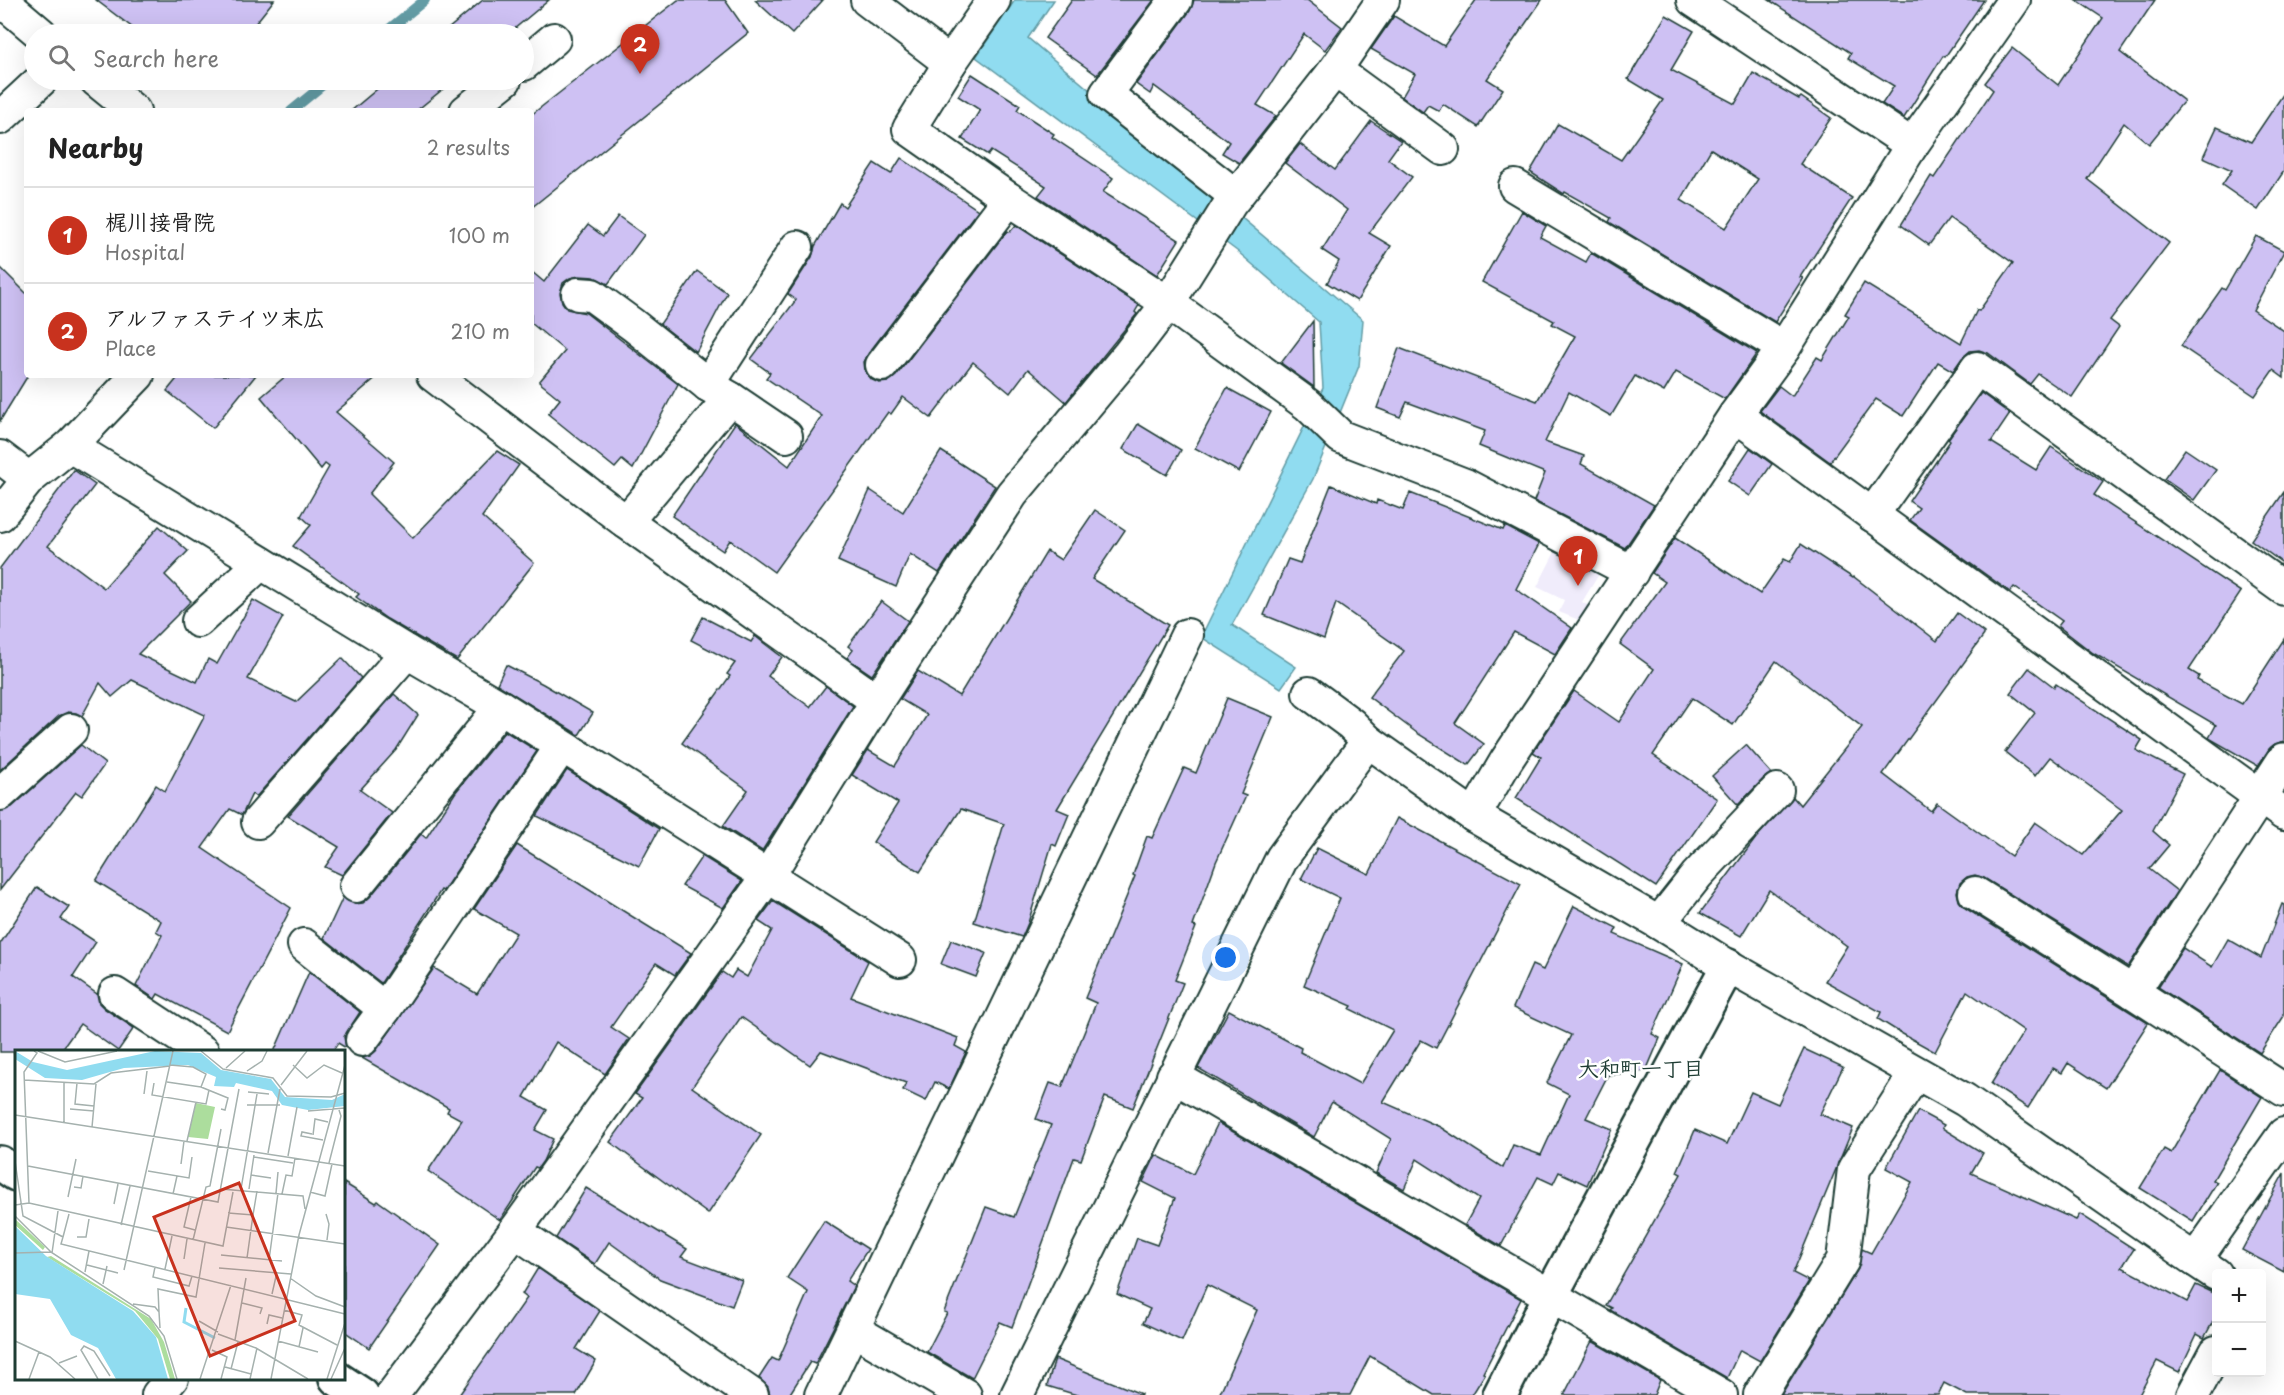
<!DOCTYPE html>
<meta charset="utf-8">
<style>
:root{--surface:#fff;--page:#f6f6f6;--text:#222;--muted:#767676;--line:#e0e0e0;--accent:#c8321e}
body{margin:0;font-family:"Playpen Sans","Klee One",sans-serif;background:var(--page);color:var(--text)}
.controls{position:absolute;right:18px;bottom:18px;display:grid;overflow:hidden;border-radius:6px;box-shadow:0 6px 24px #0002}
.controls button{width:54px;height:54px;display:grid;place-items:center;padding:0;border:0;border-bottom:2px solid var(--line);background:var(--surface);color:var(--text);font:30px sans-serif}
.you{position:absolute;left:1226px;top:958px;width:21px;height:21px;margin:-15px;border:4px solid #fff;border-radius:50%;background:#1a73e8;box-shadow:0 0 0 9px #1a73e833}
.badge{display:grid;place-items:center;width:39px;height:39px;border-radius:50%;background:var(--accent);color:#fff;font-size:20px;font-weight:700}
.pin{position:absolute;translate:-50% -50px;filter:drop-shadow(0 2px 3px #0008)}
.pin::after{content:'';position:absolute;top:32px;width:21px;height:18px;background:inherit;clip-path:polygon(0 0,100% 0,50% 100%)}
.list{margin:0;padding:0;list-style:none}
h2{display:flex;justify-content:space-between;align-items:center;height:78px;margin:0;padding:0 24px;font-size:26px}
h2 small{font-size:20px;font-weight:400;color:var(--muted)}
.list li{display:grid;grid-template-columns:39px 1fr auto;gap:18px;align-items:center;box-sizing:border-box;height:96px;padding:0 24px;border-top:2px solid var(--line)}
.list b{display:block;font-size:22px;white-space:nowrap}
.list p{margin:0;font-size:20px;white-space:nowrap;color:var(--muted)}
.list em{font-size:20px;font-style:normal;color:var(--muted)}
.icon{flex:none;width:33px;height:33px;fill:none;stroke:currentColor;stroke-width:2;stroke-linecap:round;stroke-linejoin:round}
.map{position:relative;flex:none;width:2284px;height:1395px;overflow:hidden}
.search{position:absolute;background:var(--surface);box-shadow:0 6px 24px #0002;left:24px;top:24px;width:510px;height:66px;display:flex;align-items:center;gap:15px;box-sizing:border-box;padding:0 21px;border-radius:33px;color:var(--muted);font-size:22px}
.panel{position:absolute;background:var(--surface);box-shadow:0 6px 24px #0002;left:24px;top:108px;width:510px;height:270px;border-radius:6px}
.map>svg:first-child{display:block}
</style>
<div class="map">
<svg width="2284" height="1395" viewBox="0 0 2284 1395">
<rect width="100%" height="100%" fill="#fff"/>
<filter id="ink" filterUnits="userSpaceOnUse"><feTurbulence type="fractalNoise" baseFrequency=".0167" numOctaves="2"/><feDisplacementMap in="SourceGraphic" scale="12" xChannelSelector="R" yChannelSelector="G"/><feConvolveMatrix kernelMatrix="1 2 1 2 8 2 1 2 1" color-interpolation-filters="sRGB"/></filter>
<g filter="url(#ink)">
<polygon fill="#f0ecfb" points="1556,550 1601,571 1582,602 1591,607 1584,622 1559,612 1564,600 1537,587"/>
<polygon fill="#90dcf0" stroke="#639ca5" stroke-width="1.5" points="1015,0 1054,0 1028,38 1363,320 1359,366 1313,479 1232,625 1296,667 1281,688 1201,637 1323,388 1319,322 1237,251 976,57"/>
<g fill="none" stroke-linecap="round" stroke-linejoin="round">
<g stroke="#639ca5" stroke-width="10">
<polyline points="383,34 425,0"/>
<polyline points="291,111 329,80"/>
</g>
</g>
<g fill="#cec1f3" stroke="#1f3d34" stroke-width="1.5" fill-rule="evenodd">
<polygon points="96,0 274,0 247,34 141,34"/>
<polygon points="483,0 549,0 508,34 442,34"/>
<polygon points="678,0 725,0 748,33 531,208 531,115"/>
<polygon points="755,0 823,0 792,34"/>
<polygon points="1072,0 1154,0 1097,75 1045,38"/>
<polygon points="1194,0 1307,0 1342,27 1325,50 1304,34 1257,105 1276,116 1239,163 1222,153 1229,142 1154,86 1150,94 1136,84 1190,11"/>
<polygon points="1476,0 1542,0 1487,79 1503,89 1478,127 1443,104 1439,111 1428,105 1423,112 1402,97 1415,74 1371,49 1394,16 1444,46"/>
<polygon points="1769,0 1984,0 1945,57 1943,56 1904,118 1882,104 1894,86 1848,58 1851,53"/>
<polygon points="2076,0 2155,0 2120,52 2184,101 2149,144 2124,123 2087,179 2169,243 2110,320 2119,327 2072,397 2038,374 2030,384 1988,353 1979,350 1970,351 1962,358 1953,371 1938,362 1903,416 1876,399 1830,462 1760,411 1779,386 1792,396 1817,357 1822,360 1849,316 1845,314 1864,283 1961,343 1977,310 1979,311 2013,263 1949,218 1929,245 1901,225 1931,176 1934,178 1993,90 1985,83 2012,48 2058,85 2103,18"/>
<path d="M 1666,15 L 1694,31 L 1671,70 L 1735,104 L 1753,73 L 1799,99 L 1801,97 L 1831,118 L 1800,164 L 1852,198 L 1800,277 L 1803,278 L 1775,322 L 1609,222 L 1611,218 L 1565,192 L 1564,194 L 1530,172 L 1558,124 L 1621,160 L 1663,100 L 1628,79 ZM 1711,149 L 1758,179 L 1726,228 L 1681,200 Z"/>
<polygon points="972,74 1020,105 1017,110 1054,134 1052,137 1113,178 1103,192 1179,240 1157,275 1038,196 1046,186 991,151 988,155 962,139 980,110 958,96"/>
<polygon points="388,80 454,80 416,111 351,111"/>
<polygon points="2284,93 2284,171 2258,210 2222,185 2232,170 2203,157 2217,127 2251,142"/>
<polygon points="1371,121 1401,141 1388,159 1412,177 1369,233 1391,246 1357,301 1327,283 1339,261 1322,250 1347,210 1285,163 1300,144 1335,170"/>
<polygon points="901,158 978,210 868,354 864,362 865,371 872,380 879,383 888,382 896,376 1007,231 1010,232 1016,225 1139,305 1135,312 1137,314 1066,402 1028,369 1010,393 973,362 931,418 903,397 891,414 888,412 774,572 730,540 723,551 672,516 735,423 789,466 822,416 766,378 770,373 751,359 796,300 788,294 812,257 815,246 840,203 845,207 874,163 891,174"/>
<polygon points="1522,211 1546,226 1540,237 1586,262 1591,253 1757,353 1725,399 1676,372 1664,392 1635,376 1611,416 1569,392 1545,442 1584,456 1581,464 1654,505 1625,548 1534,501 1545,473 1479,446 1485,431 1407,402 1400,417 1377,408 1399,348 1537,401 1575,336 1552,324 1554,321 1482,282"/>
<polygon points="618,216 644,235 608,284 594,277 579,276 570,278 563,283 560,293 562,302 567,309 586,313 678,384 633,469 622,460 615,468 548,414 560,399 539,382 565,351 531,323 531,271 544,282 588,225 603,236"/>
<polygon points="2256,236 2284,251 2253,310 2284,331 2284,378 2273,370 2255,396 2181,346 2222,288 2225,290"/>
<polygon points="0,267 27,294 27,377 0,421"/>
<polygon points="697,271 727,293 696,352 660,324"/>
<polygon points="1313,321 1314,387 1281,363"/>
<polygon points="180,375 256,375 213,428 167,391"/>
<polygon points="287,375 379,375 336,412 394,462 369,494 413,538 497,451 519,465 482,517 534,563 457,660 387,619 356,597 359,594 293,546 311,525 301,516 329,467 325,464 321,469 261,397"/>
<polygon points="1227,388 1271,412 1239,472 1195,448"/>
<polygon points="1981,393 2010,414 1991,442 2036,470 2051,447 2103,482 2094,495 2241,592 2189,670 2199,676 2197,680 2242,704 2284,639 2284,741 2275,744 2269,749 2258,766 2209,738 2216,725 2093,653 2058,626 2062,621 2014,587 2010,592 1910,520 1919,508 1909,501 1950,441 1948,439"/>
<polygon points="1138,424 1181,450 1167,475 1123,449"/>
<polygon points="1750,448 1772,464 1750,496 1728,481"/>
<polygon points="2185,449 2216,470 2194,500 2164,479"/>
<polygon points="941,451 995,486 939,573 910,554 896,587 838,561 870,490 903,512"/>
<polygon points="74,470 95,485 48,546 104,588 159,526 188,551 165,575 191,601 138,654 197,682 208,659 217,664 253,600 283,617 248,679 296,702 342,658 361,678 256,797 252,794 242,815 230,809 202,848 291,908 227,1031 158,994 155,999 136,986 162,935 156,931 161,921 96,881 156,785 165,791 205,715 132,680 112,697 100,683 82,716 76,713 68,712 59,716 0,770 0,568"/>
<polygon points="1331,485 1376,504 1377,500 1403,510 1410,493 1503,530 1505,526 1539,544 1516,589 1572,628 1555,654 1514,632 1455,723 1484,744 1468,765 1417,733 1369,697 1404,651 1336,603 1324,639 1264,615 1288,559 1300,563"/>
<polygon points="2284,492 2284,564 2251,540"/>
<polygon points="1095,510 1125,530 1092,579 1168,625 1057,809 1069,814 1056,846 1052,844 1028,923 1022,937 974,922 1004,824 961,809 920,872 873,842 898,803 852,775 868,750 895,766 927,715 900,699 918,671 959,696 1047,551 1061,560"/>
<polygon points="1675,538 1760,594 1784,559 1790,562 1801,544 1853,578 1854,577 1937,641 1957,613 1984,633 1984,635 1883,774 1931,811 1937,803 2011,856 2035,822 2083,855 2122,810 2050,757 2035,776 2005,752 2035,713 2010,693 2029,668 2054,687 2056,684 2142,740 2136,750 2183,774 2153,831 2169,845 2149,869 2177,891 2128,967 1984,878 1975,875 1967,877 1960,883 1957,892 1959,901 1965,908 2148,1023 2106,1088 2068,1063 2062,1073 2053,1068 2028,1108 1991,1084 2024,1031 1967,991 1935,1052 1899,1032 1878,1019 1881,1012 1825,981 1847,946 1769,890 1741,936 1700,913 1756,838 1793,797 1800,805 1862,727 1776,661 1733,725 1692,698 1653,755 1717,799 1656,887 1516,798 1541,757 1533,752 1574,691 1619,722 1654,669 1620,644 1665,582 1652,573"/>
<polygon points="881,601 908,621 872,675 847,658 853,650 848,646"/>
<polygon points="703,617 751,642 755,636 782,657 768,676 810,707 826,686 853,706 762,851 723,826 748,790 682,743 730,676 727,674 735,663 691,640"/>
<polygon points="506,665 543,684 593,713 579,735 497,684"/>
<polygon points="394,694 418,715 396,750 360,790 392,813 342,875 325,867 339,847 288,816"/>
<polygon points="1227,698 1273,717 1241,794 1246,796 1216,862 1193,926 1196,927 1175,980 1183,983 1133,1108 1105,1097 1081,1160 1074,1158 1012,1327 1000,1322 972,1378 927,1352 947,1313 944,1312 986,1207 1014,1217 1051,1125 1036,1119 1050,1083 1062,1087 1096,1003 1085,998 1135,876 1133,875 1147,836 1152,838 1184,768 1196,773"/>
<polygon points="505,731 537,751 443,891 441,890 381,983 324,938 343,897 354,904 363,903 370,897 421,834 426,838 455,793"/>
<polygon points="81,745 105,764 82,796 76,792 0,890 0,811 12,807"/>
<polygon points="1746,745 1771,773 1764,778 1738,805 1712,776"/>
<polygon points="567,770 659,829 639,866 537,816"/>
<polygon points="1397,818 1521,884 1436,1048 1421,1040 1383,1102 1440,1127 1503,1168 1513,1145 1541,1155 1569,1094 1547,1083 1571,1035 1513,1008 1532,965 1543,970 1574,906 1617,928 1614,934 1683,964 1652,1034 1660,1038 1646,1071 1608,1075 1586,1118 1612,1129 1587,1185 1559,1172 1553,1184 1538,1177 1501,1246 1465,1225 1479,1199 1417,1159 1404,1189 1376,1173 1391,1139 1332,1102 1314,1137 1198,1068 1229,1010 1301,1048 1300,1052 1360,1084 1393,1030 1350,1009 1352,1006 1304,985 1340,898 1301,879 1317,848 1369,874"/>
<polygon points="517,845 691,953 675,975 656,963 611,1027 629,1039 605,1074 556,1042 524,1097 547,1110 535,1130 553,1139 543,1161 538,1168 535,1167 500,1220 428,1171 462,1120 447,1112 449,1108 362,1058 370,1056 376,1051 434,968 477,994 516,933 474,909"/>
<polygon points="702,856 742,881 723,908 682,886"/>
<polygon points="37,887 69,907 61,919 96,942 73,977 97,994 99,1003 105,1009 134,1028 118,1051 80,1024 60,1052 0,1052 0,944"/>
<polygon points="773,901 868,961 851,997 958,1038 955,1046 966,1052 949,1089 935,1082 926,1101 903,1090 906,1083 821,1051 810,1065 741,1017 692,1087 761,1135 708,1214 610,1142 642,1098 635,1094 722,972 731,978 736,970 747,977 772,930 758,921"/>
<polygon points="2282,904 2284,905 2284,1016 2260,1053 2158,987 2183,948 2212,967 2228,939 2261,958"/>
<polygon points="951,940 986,953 976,977 941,964"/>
<polygon points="309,972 360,1012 344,1037 346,1048 338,1043 332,1052 274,1052"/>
<polygon points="1804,1049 1843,1067 1820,1114 1853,1128 1793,1273 1809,1281 1760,1361 1740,1350 1727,1378 1610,1310 1612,1308 1606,1305 1681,1174 1677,1172 1695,1130 1727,1144 1751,1092 1778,1104"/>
<polygon points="2220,1070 2262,1097 2213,1180 2217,1182 2193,1221 2140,1188 2164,1149 2171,1153"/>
<polygon points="1918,1111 1944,1125 1942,1128 1983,1153 1971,1173 2076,1220 2080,1214 2134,1249 2122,1267 2187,1302 2196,1285 2217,1295 2217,1314 2204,1338 2197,1334 2179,1372 2157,1361 2139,1395 1967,1395 1944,1383 1938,1395 1781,1395 1858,1269 1862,1249 1871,1253 1912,1182 1886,1168"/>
<polygon points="1218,1123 1521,1299 1483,1373 1485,1374 1472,1395 1434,1395 1370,1356 1350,1395 1219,1395 1257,1310 1207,1285 1182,1341 1143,1323 1150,1309 1117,1294 1137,1238 1157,1245 1175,1198 1143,1182 1156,1155 1193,1174"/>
<polygon points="2284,1173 2284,1272 2242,1250"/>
<polygon points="344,1183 376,1203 378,1201 440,1245 369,1348 344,1331"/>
<polygon points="586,1188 687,1249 681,1257 742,1280 732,1306 660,1279 609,1242 595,1264 556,1238"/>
<polygon points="824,1221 868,1249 847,1281 854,1286 815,1364 810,1362 789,1395 770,1395 768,1387 759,1378 772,1358 778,1361 808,1292 787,1278"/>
<polygon points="538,1268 600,1311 576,1349 596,1361 576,1395 459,1395 527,1298 522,1294"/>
<polygon points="1592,1341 1660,1380 1654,1395 1564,1395"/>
<polygon points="1055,1359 1141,1394 1141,1395 1077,1395 1047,1386"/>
</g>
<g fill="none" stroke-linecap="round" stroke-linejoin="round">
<g stroke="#1f3d34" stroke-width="36">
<g id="street">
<polyline points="1,0 41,34"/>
<polyline points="867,0 950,63"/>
<polyline points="994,0 950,63 909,129 1009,199 1168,303 1308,405 1341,437 1465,485 1632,572"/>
<polyline points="1176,0 1106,94 1236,196"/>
<polyline points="1693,0 1912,145"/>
<polyline points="2014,0 1912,145 1784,348 1735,415 1506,761 1474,816 1659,923 1728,966 1965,1100 2195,1260"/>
<polyline points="524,64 554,39"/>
<polyline points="1335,70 1443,149"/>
<polyline points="96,80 134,111"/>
<polyline points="466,111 505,80"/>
<polyline points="0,118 41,80"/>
<polyline points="1515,186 1784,348"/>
<polyline points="578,294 592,295 633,325 708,385 730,398"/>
<polyline points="882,365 1009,199"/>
<polyline points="433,375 626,522 877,701"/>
<polyline points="708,385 797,247"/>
<polyline points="1735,415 2284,814"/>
<polyline points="70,446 407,652 501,707 900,960"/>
<polyline points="0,457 29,479"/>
<polyline points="0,515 29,479 70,446 138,375"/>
<polyline points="1872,515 1977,368 2284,589"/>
<polyline points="626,522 730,398 786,436"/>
<polyline points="198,621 261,563"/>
<polyline points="1309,693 1351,724 1368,741 1474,816"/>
<polyline points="0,794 71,730"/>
<polyline points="2260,797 2133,992 2284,1090"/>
<polyline points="258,822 407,652"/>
<polyline points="356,886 501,707"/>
<polyline points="1975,893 2133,992"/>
<polyline points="1659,923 1697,875 1777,790"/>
<polyline points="304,945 385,1009 561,747"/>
<polyline points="115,994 203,1052"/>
<polyline points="362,1040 385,1009"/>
<polyline points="1173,1076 1721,1395"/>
<polyline points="515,1231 752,1395"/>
<polyline points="2216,1274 2195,1260 2284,1134"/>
<polyline points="854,1330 965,1395"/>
<polyline points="158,1395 172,1378"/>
<polyline points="392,1395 515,1231 768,876 877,701 1012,494 1129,354 1168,303 1230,204 1335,70 1383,0"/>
<polyline points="821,1395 1187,635"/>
<polyline points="1017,1395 1282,858 1368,741"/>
<polyline points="1760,1395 1843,1260 1854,1169 1915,1074"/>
<polyline points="2193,1395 2216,1352"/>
</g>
</g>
<g stroke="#1f3d34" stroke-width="38">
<g id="secondary">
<polyline points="2260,797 2284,760"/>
<polyline points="0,1163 16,1174"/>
<polyline points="336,1378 362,1395"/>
<polyline points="1500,1395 1550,1297 1728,966"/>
</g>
</g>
<use href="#street" stroke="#fff" stroke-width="32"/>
<use href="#secondary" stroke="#fff" stroke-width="33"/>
</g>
</g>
<g text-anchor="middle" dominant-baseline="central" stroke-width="5" stroke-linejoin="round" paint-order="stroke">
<g font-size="21" font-weight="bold" fill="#1f3d34" stroke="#fff">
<text x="1641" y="1067">大和町一丁目</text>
</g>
</g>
<g transform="translate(15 1050)">
<rect width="330" height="330" fill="#fff"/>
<path d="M 181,53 L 200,57 L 193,89 L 173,87 ZM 0,169 L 30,197 L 28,200 L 0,175 ZM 36,206 L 136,269 L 149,292 L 160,329 L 155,329 L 143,289 L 120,261 L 32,207 Z" fill="#acdd9d"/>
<path d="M 0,1 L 18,12 L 52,20 L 140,1 L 186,3 L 206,20 L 256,29 L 270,47 L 317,50 L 330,44 L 330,56 L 293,60 L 267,55 L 257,41 L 221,33 L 219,37 L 199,36 L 201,27 L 173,15 L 109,18 L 67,30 L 30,28 L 0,9 ZM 0,176 L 31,206 L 118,261 L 141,287 L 153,329 L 101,329 L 83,298 L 56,285 L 35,249 L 0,244 Z" fill="#90dcf0"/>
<path fill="none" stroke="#90dcf0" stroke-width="3" d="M 171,258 L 169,272 L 200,288"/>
<path fill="none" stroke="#a5b1ae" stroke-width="1.5" d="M 23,1 L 50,12 L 102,1M 186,1 L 208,19 L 258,28 L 272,46 L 316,47 L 330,43M 155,15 L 178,17 L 191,24 L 186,37 L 213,48 L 210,60 L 206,59M 278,15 L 292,28 L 309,15 L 327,23M 211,18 L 230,1M 232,21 L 247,11 L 252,1M 9,30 L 79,34 L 96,23 L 155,16M 152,32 L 186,37M 62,33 L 60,54 L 79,56M 139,33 L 137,45 L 191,54 L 194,40M 266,35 L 292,1M 233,42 L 254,44M 129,44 L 132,21M 232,55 L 265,55M 55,59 L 79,61M 293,61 L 330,58M 0,65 L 330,116M 49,73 L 49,33M 77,77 L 81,34M 297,84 L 287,82 L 286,86 L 308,90M 298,85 L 300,69 L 313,72M 172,91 L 181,52M 253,103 L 265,39M 273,106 L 282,57M 239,107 L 278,113M 0,111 L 8,166 L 48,187 L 46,194 L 330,264M 314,113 L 326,66 L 324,60M 166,114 L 169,91M 13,116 L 203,152 L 224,39M 133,121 L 174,128 L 177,107M 236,125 L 256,128M 59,137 L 66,138 L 68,126M 206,139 L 288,146 L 290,159M 226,139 L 242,44M 234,139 L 239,105M 295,142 L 310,146 L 317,114M 261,143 L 263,122M 158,144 L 162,126M 267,144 L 271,125 L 277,126 L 280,108M 53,147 L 61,109M 176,147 L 169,177 L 180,180M 14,153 L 9,22 L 22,3 L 19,1M 99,154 L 103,134M 0,155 L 14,153 L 208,196 L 218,142M 213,163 L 238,165 L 242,141M 311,164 L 314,174 L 312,190M 0,166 L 36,202M 106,175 L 115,136M 211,177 L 330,194M 48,187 L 54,164M 62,187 L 71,187 L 74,169M 178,190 L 191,137 L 195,136 L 206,79M 0,203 L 36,202 L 134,266 L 149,286 L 162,329M 37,203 L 43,161M 206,205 L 267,211M 232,208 L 238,165M 169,209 L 172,189M 254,210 L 263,143M 72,215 L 103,223M 140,217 L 138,227 L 174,236 L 177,226M 204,218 L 276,224M 150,219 L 157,186M 109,220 L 158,1M 70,222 L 74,201M 275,228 L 301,246 L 330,257M 88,234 L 92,216M 257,244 L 262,222M 227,253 L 247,258 L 245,264M 118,254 L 140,257 L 144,262 L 145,278M 269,260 L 287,265 L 284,275 L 322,295M 144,262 L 143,239 L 181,247 L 190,193M 184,271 L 203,282M 252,274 L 254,265 L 267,268M 203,284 L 241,298 L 293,329M 220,290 L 231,228M 0,291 L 35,307 L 60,329M 263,291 L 303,302M 284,297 L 288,278M 197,300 L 212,307 L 206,329M 44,313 L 62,306M 210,317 L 236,324M 216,319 L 223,292M 14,329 L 24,302M 83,329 L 66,300 L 69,296 L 79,301 L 95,326M 185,329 L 216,235M 235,329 L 242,298M 256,329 L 284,185 L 330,15M 312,329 L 330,273M 316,329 L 330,298"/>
<path fill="#c8321e" fill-opacity="0.15" stroke="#c8321e" stroke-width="3" d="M 224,133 L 280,271 L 195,306 L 139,167 Z"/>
<rect width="330" height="330" fill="none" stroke="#1f3d34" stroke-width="3"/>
</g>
</svg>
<div class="controls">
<button>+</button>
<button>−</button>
</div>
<div class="you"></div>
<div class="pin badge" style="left:1578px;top:586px">1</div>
<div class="pin badge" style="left:640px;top:74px">2</div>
<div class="search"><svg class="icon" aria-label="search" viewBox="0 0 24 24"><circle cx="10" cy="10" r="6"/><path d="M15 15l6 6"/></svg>Search here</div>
<section class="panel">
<h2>Nearby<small>2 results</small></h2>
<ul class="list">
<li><span class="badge">1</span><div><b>梶川接骨院</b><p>Hospital</p></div><em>100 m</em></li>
<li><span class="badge">2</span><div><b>アルファステイツ末広</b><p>Place</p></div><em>210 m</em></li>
</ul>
</section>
</div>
